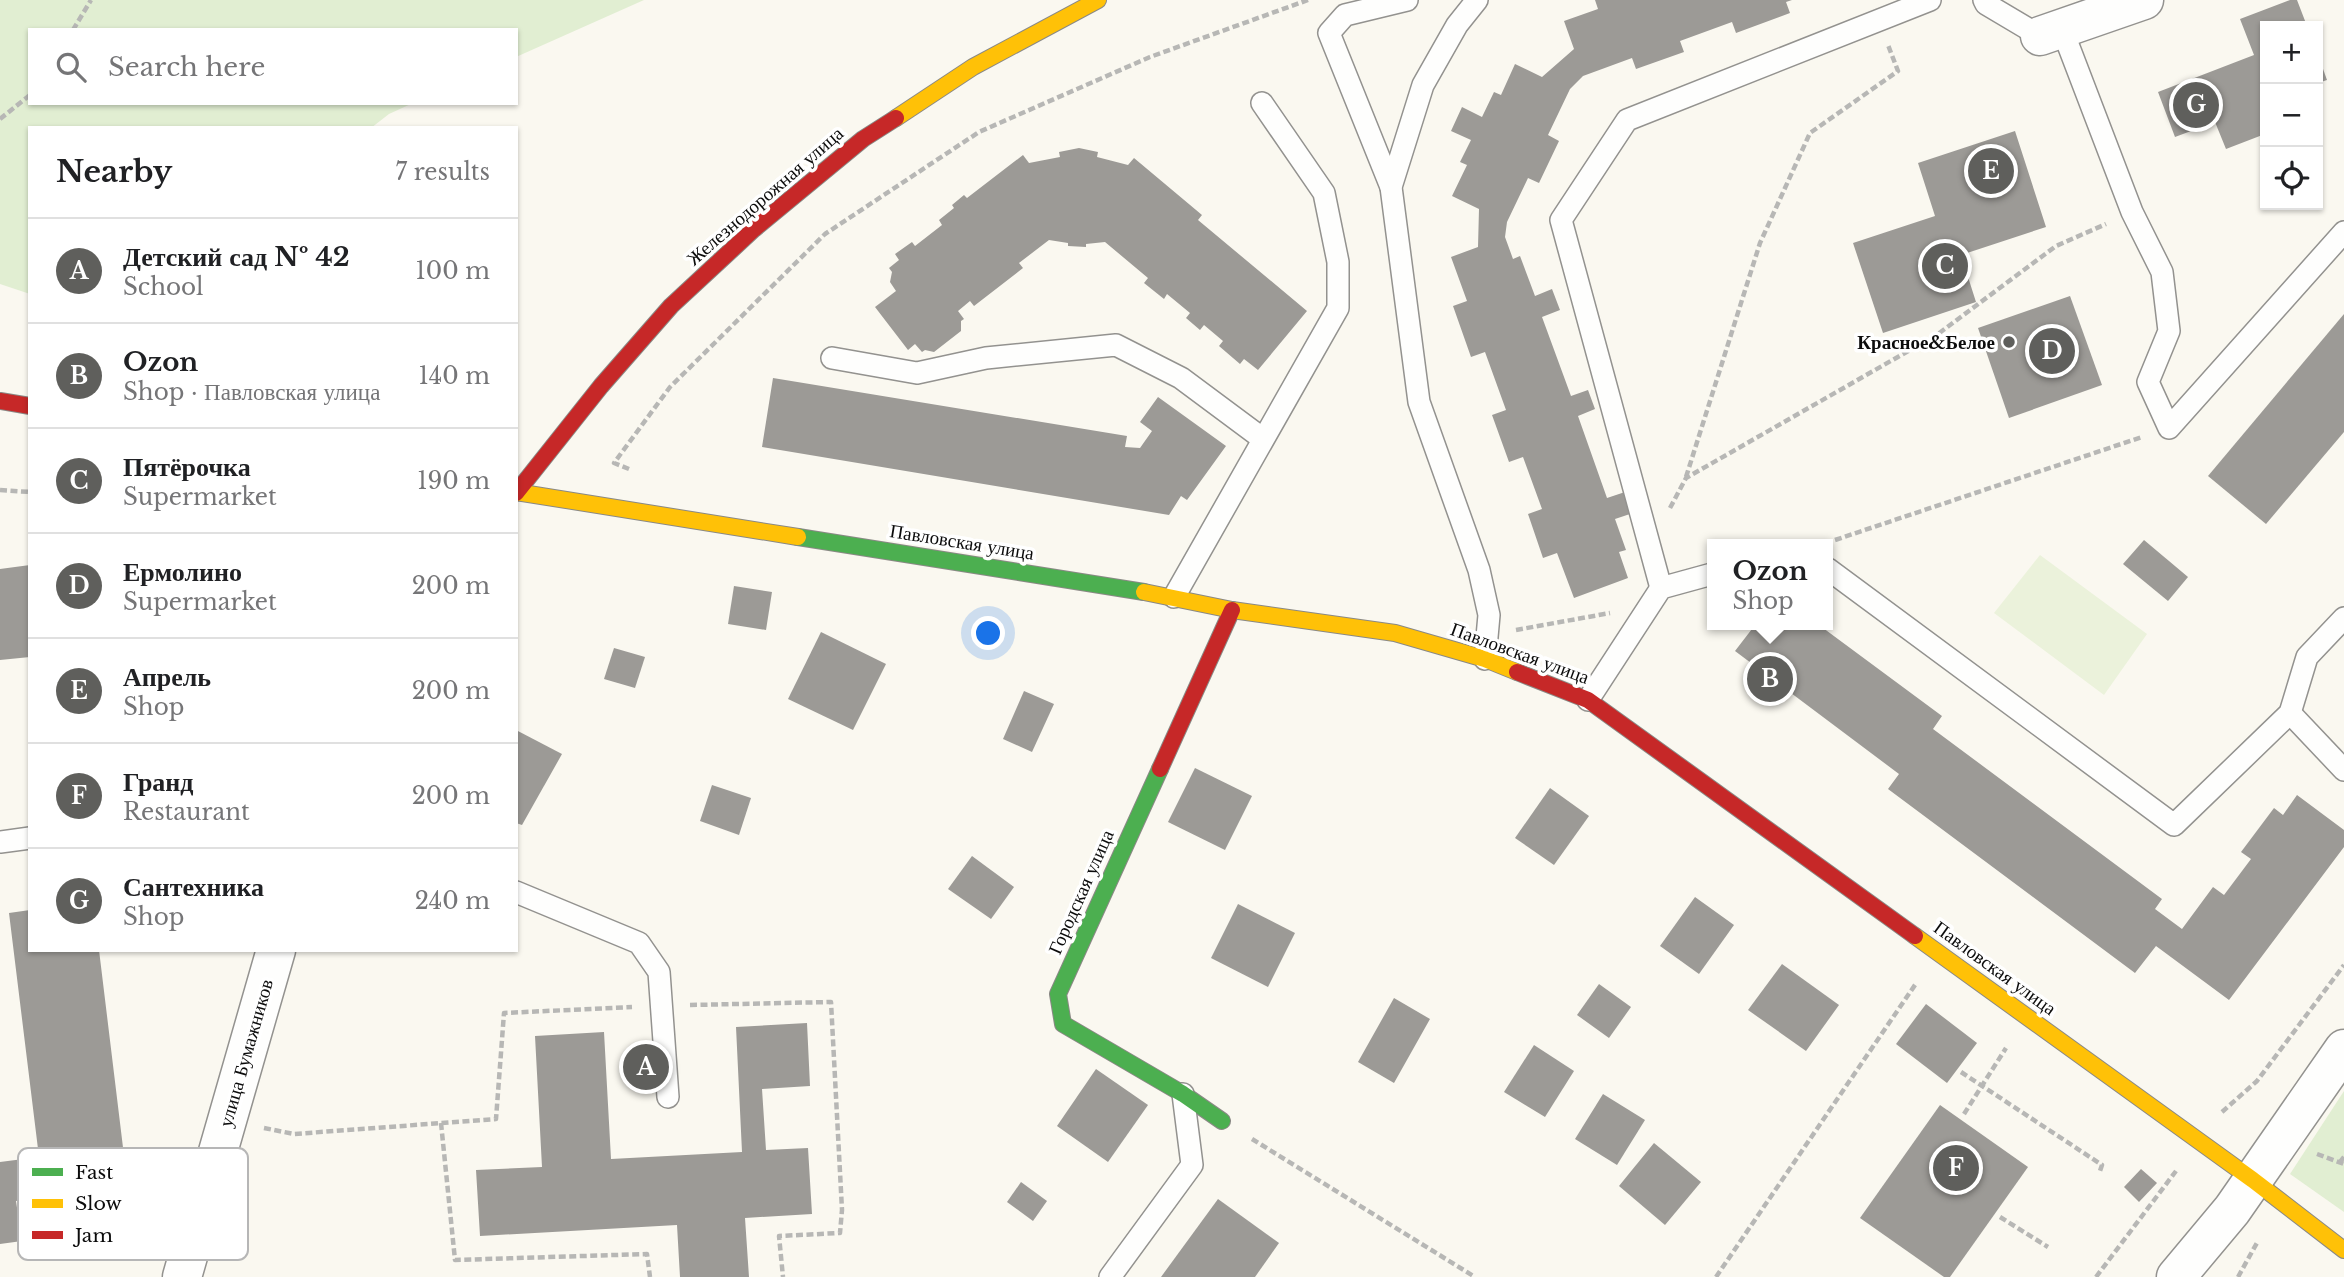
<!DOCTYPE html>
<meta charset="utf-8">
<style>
:root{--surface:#fff;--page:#f2f2f2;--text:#202124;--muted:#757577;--line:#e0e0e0;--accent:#5f5f5c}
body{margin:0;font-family:"Libre Baskerville",serif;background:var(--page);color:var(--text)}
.controls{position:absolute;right:21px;top:21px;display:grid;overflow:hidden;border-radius:0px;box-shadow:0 2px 5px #0004}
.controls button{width:63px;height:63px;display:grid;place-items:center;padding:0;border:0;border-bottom:2px solid var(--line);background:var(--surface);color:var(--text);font:35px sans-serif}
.you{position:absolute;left:989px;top:634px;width:24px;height:24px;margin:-18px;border:5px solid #fff;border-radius:50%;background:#1a73e8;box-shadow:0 0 0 10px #1a73e833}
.badge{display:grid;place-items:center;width:46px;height:46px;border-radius:50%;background:var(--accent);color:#fff;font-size:23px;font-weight:700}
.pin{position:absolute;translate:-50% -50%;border:4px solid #fff;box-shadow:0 2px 7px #0006}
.popup{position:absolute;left:1707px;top:539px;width:126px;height:91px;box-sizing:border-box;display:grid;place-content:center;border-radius:0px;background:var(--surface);filter:drop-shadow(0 2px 5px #0005);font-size:23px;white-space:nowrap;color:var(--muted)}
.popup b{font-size:26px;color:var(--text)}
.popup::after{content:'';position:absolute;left:50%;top:100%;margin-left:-14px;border:14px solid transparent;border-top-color:var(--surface)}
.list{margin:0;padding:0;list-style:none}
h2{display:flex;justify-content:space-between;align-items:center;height:91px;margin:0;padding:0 28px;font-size:30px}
h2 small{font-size:23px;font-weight:400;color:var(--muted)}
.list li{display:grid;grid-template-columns:46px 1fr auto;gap:21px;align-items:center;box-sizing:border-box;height:105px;padding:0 28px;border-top:2px solid var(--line)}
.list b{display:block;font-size:26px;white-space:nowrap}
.list p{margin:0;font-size:23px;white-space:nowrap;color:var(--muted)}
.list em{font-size:23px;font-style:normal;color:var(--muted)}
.icon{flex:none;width:38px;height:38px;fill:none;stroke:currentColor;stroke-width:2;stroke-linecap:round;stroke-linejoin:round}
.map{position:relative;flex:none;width:2344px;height:1277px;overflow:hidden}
.search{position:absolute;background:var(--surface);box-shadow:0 2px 5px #0004;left:28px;top:28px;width:490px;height:77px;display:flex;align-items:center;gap:18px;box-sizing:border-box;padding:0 24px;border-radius:0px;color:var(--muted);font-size:26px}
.panel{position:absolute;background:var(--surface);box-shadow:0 2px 5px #0004;left:28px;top:126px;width:490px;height:826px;border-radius:0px}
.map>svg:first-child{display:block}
</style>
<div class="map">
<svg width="2344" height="1277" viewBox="0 0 2344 1277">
<rect width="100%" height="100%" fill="#faf8f0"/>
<g fill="#e1eed2">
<polygon points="0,0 644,0 516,57 516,30 30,30 30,103 413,103 389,114 371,128 30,128 30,294 0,284"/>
<polygon points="2344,1091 2344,1212 2290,1174"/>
</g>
<polygon fill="#ebf2db" points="2040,555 2147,634 2104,695 1994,613"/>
<g fill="#9c9a96">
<polygon points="1595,0 1792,0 1786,2 1790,13 1736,33 1732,22 1680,41 1684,52 1636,69 1632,58 1583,76 1570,89 1548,135 1559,141 1539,183 1528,178 1507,222 1505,237 1513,259 1520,256 1535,296 1552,289 1560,310 1542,317 1571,396 1588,390 1595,409 1578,416 1607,498 1625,492 1633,513 1615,519 1626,550 1619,552 1628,578 1574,598 1557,553 1543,558 1528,514 1542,509 1523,457 1509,462 1492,415 1506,410 1485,352 1471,357 1453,306 1467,301 1451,257 1478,247 1479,209 1452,196 1467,165 1460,162 1471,140 1451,131 1462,107 1482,117 1494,92 1501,95 1515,64 1542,77 1574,49 1564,21 1598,9"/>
<polygon points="2290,0 2297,0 2307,26 2265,26 2265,134 2226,149 2215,122 2175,137 2158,92 2254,55 2240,19"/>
<polygon points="2318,55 2327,80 2318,83"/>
<polygon points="2015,131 2046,227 1961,255 1976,302 1883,333 1853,243 1935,216 1918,163"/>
<polygon points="1079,148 1098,152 1097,157 1128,165 1134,158 1202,215 1198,220 1307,311 1258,370 1244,359 1240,364 1219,346 1223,341 1204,325 1200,330 1186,318 1190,313 1167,294 1164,299 1144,283 1148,278 1105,242 1086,244 1086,247 1068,246 1068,243 1049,240 1019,263 1023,268 974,306 970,301 958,311 964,319 961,321 961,331 934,352 925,350 922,352 915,344 908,350 875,307 896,291 890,282 892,272 889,268 899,260 895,254 912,242 915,246 942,225 939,220 954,208 952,205 964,195 967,198 1023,155 1029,163 1060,157 1059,152"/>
<polygon points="2070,296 2102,385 2009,418 1978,328"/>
<polygon points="2344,314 2344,432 2266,524 2208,476"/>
<polygon points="773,378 1127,436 1125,447 1140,448 1152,431 1140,422 1158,397 1226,446 1187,500 1181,496 1169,515 762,447"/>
<polygon points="2144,540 2188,577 2168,601 2123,564"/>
<polygon points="30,565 30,657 0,660 0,569"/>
<polygon points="734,586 772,592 766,630 728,624"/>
<polygon points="1755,625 1819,625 1942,716 1933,729 2162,899 2155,909 2182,929 2213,887 2224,895 2251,859 2241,852 2274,808 2283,815 2297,795 2344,830 2344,847 2229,1000 2156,946 2135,973 1888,789 1899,774 1735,651"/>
<polygon points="821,632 886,664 853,730 788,699"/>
<polygon points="614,648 645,657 635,688 604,679"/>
<polygon points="1024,691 1054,704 1032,752 1003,739"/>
<polygon points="516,730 562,754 522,825 516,823"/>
<polygon points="1195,768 1252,796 1225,850 1168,822"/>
<polygon points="712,785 751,798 739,835 700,821"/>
<polygon points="1550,788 1589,816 1554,865 1515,838"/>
<polygon points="972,856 1014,887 991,919 948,889"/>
<polygon points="1695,897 1734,925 1699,974 1660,946"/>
<polygon points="1238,904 1295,933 1268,987 1211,958"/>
<polygon points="30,910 30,950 99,950 130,1205 42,1216 40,1198 16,1201 22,1241 0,1244 0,1162 39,1157 9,913"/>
<polygon points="1782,964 1839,1005 1806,1051 1748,1010"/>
<polygon points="1599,984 1631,1007 1609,1038 1577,1015"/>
<polygon points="1394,998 1430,1019 1394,1083 1358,1062"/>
<polygon points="1926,1004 1977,1043 1947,1083 1896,1044"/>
<polygon points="807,1023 810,1086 762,1089 766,1150 808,1148 812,1214 745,1218 749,1277 680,1277 677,1225 480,1236 476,1170 542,1167 535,1036 604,1032 611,1159 742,1152 736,1027"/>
<polygon points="1534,1045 1574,1071 1545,1117 1504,1092"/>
<polygon points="1096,1069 1148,1105 1108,1162 1057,1126"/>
<polygon points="1603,1094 1645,1120 1617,1165 1575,1139"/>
<polygon points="1940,1105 2028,1167 1950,1277 1944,1277 1860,1218"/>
<polygon points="1654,1143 1701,1182 1665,1225 1619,1186"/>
<polygon points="2141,1169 2157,1183 2139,1202 2124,1187"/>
<polygon points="1021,1182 1047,1201 1033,1221 1007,1202"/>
<polygon points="1218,1199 1279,1243 1255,1277 1161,1277"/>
</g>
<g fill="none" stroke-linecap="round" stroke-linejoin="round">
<g stroke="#93928f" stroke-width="24">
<g id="lane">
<polyline points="1477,0 1457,25 1423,85 1391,187 1419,402 1479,570 1489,615 1485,659"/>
<polyline points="1984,0 1986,4 2040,36"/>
<polyline points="2062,29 2132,212 2162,272 2169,331 2148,382 2169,428 2344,232"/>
<polyline points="1391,187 1329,33 1345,15 1407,0"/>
<polyline points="832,358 917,373 986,358 1116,345 1181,378 1263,439"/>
<polyline points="1828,569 2174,825 2290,713 2307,657 2344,618"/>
<polyline points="1661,588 1561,220 1627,120 1930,0"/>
<polyline points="1174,597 1338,308 1338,262 1324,193 1262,103"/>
<polyline points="1588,700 1661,588 1712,574"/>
<polyline points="2290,713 2344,770"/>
<polyline points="0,842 30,838"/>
<polyline points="516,892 639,943 659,972 668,1097"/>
<polyline points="1110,1277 1192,1165 1183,1094"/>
</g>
</g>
<g stroke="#93928f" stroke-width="41">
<g id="street">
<polyline points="2040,36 2144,0"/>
<polyline points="182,1277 276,950"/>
<polyline points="2176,1277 2232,1210 2344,1049"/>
</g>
</g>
<g stroke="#8a8985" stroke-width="18">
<g id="fast">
<polyline points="798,537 1144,592"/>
<polyline points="1160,769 1058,994 1063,1024 1183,1094 1222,1121"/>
</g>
</g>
<g stroke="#8a8985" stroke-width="18">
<g id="slow">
<polyline points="896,118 973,67 1098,0"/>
<polyline points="516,492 798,537"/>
<polyline points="1144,592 1232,610 1395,633 1485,659 1517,672"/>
<polyline points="1915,936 2253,1180 2344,1250"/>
</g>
</g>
<g stroke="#8a8985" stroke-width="18">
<g id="jam">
<polyline points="0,401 30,406"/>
<polyline points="516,493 601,386 671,306 754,229 863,139 896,118"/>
<polyline points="1517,672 1588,700 1915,936"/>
<polyline points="1160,769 1232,610"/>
</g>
</g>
<g stroke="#b7b7b5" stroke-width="4.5" stroke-dasharray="7 3.5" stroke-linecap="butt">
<polyline points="73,30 91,0"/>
<polyline points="0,119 30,95"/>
<polyline points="629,469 614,463 670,387 825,234 979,132 1150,57 1308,0"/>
<polyline points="1686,477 1760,243 1810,133 1898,71 1888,45"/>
<polyline points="0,490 30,492"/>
<polyline points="1670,508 1686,478 1938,334 2056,246 2106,224"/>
<polyline points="1835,540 2142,437"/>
<polyline points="1516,630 1610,613"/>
<polyline points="690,1005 831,1002 842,1210 840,1233 779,1236 783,1277"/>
<polyline points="1961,1072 2102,1165 2099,1174"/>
<polyline points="2222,1112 2257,1081 2344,965"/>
<polyline points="1964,1114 2006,1048"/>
<polyline points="441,1123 455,1260 647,1254 650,1277"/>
<polyline points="264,1128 294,1134 496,1119 504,1013 632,1007"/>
<polyline points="1252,1139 1475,1277"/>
<polyline points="2317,1154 2344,1164"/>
<polyline points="2340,1162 2344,1157"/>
<polyline points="2000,1217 2048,1247"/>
<polyline points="1716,1277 1917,982"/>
<polyline points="2096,1277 2176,1171"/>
<polyline points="2238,1277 2258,1241"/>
</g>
<use href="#lane" stroke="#fefefd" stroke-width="21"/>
<use href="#street" stroke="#fefefd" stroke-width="38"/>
<use href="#fast" stroke="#4caf50" stroke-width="16"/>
<use href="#slow" stroke="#ffc107" stroke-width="16"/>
<use href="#jam" stroke="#c62828" stroke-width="16"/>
</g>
<circle fill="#5f5f5c" stroke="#fff" stroke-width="2.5" cx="2009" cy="342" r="7"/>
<g text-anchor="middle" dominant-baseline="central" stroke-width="7" stroke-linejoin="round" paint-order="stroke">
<g font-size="19" fill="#0c0c0c" stroke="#fff">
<text transform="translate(765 196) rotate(-41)">Железнодорожная улица</text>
<text transform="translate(962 542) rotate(9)">Павловская улица</text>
<text transform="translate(1520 653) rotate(20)">Павловская улица</text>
<text transform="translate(1081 892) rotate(-66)">Городская улица</text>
<text transform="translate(1995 968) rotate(36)">Павловская улица</text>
<text transform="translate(246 1053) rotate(-74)">улица Бумажников</text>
</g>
<g font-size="19" font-weight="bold" fill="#0c0c0c" stroke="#fff" text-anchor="end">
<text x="1995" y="342">Красное&amp;Белое</text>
</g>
</g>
<rect x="18" y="1148" width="230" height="112" rx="10" fill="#fff" stroke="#b6b6b6" stroke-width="2"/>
<rect x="32" y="1168" width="31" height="8" fill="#4caf50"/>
<rect x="32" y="1199" width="31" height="9" fill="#ffc107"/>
<rect x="32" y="1231" width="31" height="8" fill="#c62828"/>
<g font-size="19" fill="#0c0c0c">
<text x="75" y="1179">Fast</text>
<text x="75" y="1210">Slow</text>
<text x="75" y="1242">Jam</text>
</g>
</svg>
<div class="controls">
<button>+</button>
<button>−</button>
<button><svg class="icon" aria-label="locate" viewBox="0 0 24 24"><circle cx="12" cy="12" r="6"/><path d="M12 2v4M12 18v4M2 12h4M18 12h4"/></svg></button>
</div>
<div class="you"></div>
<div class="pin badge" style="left:646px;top:1067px">A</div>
<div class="pin badge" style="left:1770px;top:679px">B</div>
<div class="popup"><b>Ozon</b>Shop</div>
<div class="pin badge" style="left:1945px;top:266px">C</div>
<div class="pin badge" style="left:2052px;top:351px">D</div>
<div class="pin badge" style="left:1991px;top:171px">E</div>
<div class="pin badge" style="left:1956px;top:1168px">F</div>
<div class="pin badge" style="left:2196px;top:105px">G</div>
<div class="search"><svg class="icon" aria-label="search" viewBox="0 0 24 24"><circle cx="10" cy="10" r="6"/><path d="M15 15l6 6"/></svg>Search here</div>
<section class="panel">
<h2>Nearby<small>7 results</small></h2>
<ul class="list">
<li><span class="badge">A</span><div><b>Детский сад № 42</b><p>School</p></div><em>100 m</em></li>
<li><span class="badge">B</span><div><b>Ozon</b><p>Shop · Павловская улица</p></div><em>140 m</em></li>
<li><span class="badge">C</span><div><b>Пятёрочка</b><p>Supermarket</p></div><em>190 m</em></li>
<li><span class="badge">D</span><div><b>Ермолино</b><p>Supermarket</p></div><em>200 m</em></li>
<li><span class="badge">E</span><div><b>Апрель</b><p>Shop</p></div><em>200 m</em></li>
<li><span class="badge">F</span><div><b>Гранд</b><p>Restaurant</p></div><em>200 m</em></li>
<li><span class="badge">G</span><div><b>Сантехника</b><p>Shop</p></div><em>240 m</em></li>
</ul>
</section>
</div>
